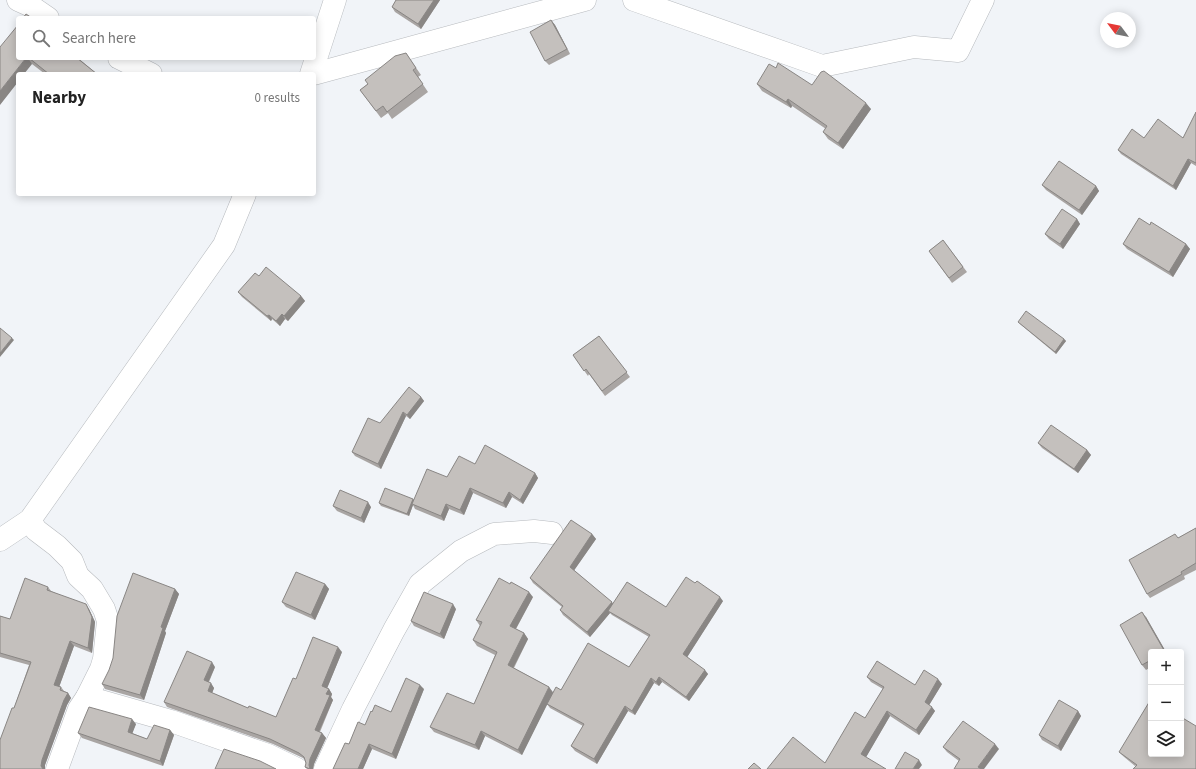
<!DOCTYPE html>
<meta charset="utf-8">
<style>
:root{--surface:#fff;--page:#f6f6f6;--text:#222;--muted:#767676;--line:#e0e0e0}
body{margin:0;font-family:"Source Sans 3",sans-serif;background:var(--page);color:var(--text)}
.controls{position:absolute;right:12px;bottom:12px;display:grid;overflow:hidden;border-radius:4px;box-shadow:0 2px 10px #0003}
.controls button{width:36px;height:36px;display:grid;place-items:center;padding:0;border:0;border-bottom:1px solid var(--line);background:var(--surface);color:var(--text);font:20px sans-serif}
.compass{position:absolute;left:1100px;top:12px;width:36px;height:36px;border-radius:50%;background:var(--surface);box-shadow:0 2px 10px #0003;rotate:302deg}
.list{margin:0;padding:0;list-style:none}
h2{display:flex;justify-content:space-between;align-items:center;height:52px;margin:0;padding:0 16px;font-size:17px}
h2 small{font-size:13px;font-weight:400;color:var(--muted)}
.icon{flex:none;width:22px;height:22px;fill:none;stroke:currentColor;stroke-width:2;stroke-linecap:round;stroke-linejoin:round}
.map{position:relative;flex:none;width:1196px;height:769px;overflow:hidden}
.search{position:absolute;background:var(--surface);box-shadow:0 2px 10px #0003;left:16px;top:16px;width:300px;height:44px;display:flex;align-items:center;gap:10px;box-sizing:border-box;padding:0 14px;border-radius:4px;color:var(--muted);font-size:15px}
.panel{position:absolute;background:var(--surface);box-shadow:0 2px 10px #0003;left:16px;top:72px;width:300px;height:124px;border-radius:4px}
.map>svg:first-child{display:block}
</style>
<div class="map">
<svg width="1196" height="769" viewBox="0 0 1196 769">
<rect width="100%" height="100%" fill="#f1f4f8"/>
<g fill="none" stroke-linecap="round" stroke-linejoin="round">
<g stroke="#b7babe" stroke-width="23">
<g id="street">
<polyline points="18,0 29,5 48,18"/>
<polyline points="634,0 822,66 914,47 958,51 983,0"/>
<polyline points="119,58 151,74"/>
<polyline points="311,74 335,0"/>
<polyline points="314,74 585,0"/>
<polyline points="30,520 36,530 57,546 72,561 78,576 92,589 104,609 108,621 104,659 101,669 87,697 79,709 57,769"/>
<polyline points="0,540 30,520 224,245 245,194"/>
<polyline points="87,697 171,721 268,755 297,769"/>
<polyline points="325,769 353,709 394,630 420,584 461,551 494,534 534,531 552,533"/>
</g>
</g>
<use href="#street" stroke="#fff" stroke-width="22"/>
</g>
<g fill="#a9a5a3">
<polygon points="396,0 440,0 421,29 395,12 392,7"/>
<polygon points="551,20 555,25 570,54 549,65 545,61"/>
<polygon points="406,53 421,75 418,77 428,92 392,119 388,113 381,118 360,90"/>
<polygon points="18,58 78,58 97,74 45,74 32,64"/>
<polygon points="757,84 812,85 871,109 843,149 828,139 823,132 826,129 792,106 791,108 762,91"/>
<polygon points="1196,112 1196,166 1191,163 1176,190 1121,154 1118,150 1144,138 1183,138"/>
<polygon points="1042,185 1096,186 1099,191 1082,215 1046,190"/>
<polygon points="1077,219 1080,224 1063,249 1049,239 1045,234"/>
<polygon points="1150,225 1186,244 1190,249 1173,277 1127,249 1123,244"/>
<polygon points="943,240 967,272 952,283 929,251"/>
<polygon points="259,276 301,296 305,301 288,321 285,319 280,326 272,319 271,321 242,297 238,292"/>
<polygon points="1018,322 1064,339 1066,341 1056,354 1020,324"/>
<polygon points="599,336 630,377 605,396 589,374 588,376 573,355"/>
<polygon points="421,397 424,401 410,419 406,416 381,469 355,456 352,452 380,423"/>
<polygon points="1038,443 1087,450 1091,455 1078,473 1042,448"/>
<polygon points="475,464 535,473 538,478 523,504 512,497 506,508 473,493 464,515 449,509 444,521 415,509 413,505 409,516 381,506 379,503 413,499 414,500 447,477"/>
<polygon points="333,506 371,507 364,523 337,511"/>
<polygon points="1196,528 1196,570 1184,576 1185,579 1150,598 1147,594 1178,538"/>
<polygon points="592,534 596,539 574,570 613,604 666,607 723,601 687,657 708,674 689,701 662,682 659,686 654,683 635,715 628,711 597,764 575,751 571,746 583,726 550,708 547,704 522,755 485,736 479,750 434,732 430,727 474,704 495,655 477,646 473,640 480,626 476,620 533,597 516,629 524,633 528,639 514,668 549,687 553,692 629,667 649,637 612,615 610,613 590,637 563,615 560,610 562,607 533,583 530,578"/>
<polygon points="325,584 329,589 315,620 286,607 282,602"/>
<polygon points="48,587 51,591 89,609 95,622 92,653 74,646 59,687 61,687 64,691 68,693 71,698 67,705 45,765 45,769 0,769 14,708 29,665 0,657 0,616 10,619"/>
<polygon points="175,589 179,594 165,631 166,633 144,700 105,689 102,684"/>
<polygon points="456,609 444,639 414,626 411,621"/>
<polygon points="1146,617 1166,652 1151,652 1151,667 1146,670 1142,665"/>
<polygon points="342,652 327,688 329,689 332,694 331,697 333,700 320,732 322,733 326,738 314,764 313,769 307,769 305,767 306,763 305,760 303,758 273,744 167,707 164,702 215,667 209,682 214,688 212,693 248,708 276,717 296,679"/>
<polygon points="867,677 915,685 942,684 929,705 935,711 919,735 890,716 866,757 825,763 865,718 883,689 871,682"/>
<polygon points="424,689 396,759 372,749 363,769 333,769 349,744 365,725 391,712"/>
<polygon points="1078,711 1081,716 1061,751 1042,740 1039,735"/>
<polygon points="136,724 132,733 147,739 170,730 174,735 163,766 82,738 78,733"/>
<polygon points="1196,726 1135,766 1123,756 1119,752"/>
<polygon points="943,747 999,749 959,761 947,752"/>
</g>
<g fill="#898684">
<polygon points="434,0 440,0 421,29 418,24"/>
<polygon points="551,20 555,25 570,54 567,49"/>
<polygon points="26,58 28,58 32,64 24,74 18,74 18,82 0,105 0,91"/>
<polygon points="788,99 792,106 791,108 786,102"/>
<polygon points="866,103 871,109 843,149 838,143"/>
<polygon points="1188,159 1191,163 1176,190 1173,186"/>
<polygon points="1096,186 1099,191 1082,215 1079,210"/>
<polygon points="1077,219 1080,224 1063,249 1060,244"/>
<polygon points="1186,244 1190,249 1173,277 1169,272"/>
<polygon points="301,296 305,301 288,321 284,316"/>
<polygon points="282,314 285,319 280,326 276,321"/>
<polygon points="269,315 272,319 271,321 267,316"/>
<polygon points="12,338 14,340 0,357 0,353"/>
<polygon points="1064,339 1066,341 1056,354 1055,352"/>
<polygon points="421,397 424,401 410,419 407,415"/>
<polygon points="403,412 406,416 381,469 378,464"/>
<polygon points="1087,450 1091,455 1078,473 1074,469"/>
<polygon points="535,473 538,478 523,504 520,500"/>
<polygon points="470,488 473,493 464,515 460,510"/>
<polygon points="509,492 512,497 506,508 503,503"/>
<polygon points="413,499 415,501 412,504 413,505 409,516 407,514"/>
<polygon points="368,502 371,507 364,523 361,518"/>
<polygon points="446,504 449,509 444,521 441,516"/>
<polygon points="592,534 596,539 573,572 570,567"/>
<polygon points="325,584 329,589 315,620 311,615"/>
<polygon points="175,589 179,594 165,631 166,633 144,700 140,695 161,627"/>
<polygon points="529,592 533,597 514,632 510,626"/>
<polygon points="720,597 723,601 686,659 683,654"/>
<polygon points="612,602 615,607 608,611 610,613 590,637 587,632"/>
<polygon points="86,604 89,609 95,622 92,653 88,648"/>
<polygon points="453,604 456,609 444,639 440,634"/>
<polygon points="1142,612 1146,617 1166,652 1165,652"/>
<polygon points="524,633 528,639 512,670 508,665"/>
<polygon points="70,641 74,646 58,690 54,685"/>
<polygon points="338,647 342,652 326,691 322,686"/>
<polygon points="212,662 215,667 207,685 204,680"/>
<polygon points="705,670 708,674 689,701 686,697"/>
<polygon points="659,677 662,682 659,686 656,682"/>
<polygon points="651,678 654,683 635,715 632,711"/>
<polygon points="938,679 942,684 928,707 925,702"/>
<polygon points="211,683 214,688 211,696 208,691"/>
<polygon points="420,685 424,689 396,759 392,754"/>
<polygon points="549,687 553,693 522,755 518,750"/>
<polygon points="329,689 332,694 331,697 333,700 318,734 315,730 326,694"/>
<polygon points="68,693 71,698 67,705 45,765 45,769 43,769 41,766 42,760 64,700"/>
<polygon points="625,706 628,711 597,764 594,759"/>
<polygon points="932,707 935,711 919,735 916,730"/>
<polygon points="887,711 890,716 865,759 861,754"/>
<polygon points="1078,711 1081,716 1061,751 1058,746"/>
<polygon points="132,719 136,724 131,737 128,732"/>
<polygon points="170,730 174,735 163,766 160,761"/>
<polygon points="481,731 485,736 479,750 475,745"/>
<polygon points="322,733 326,738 314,764 313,769 310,769 309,765 310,759"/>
<polygon points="369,744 372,749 363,769 358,769"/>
<polygon points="995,744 999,749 984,769 980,769 978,767"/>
<polygon points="919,760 922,765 919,769 913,769"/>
</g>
<g fill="#c4c0bd" stroke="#898684">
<polygon points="396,0 434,0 418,24 392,7"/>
<polygon points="26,14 32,18 23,18"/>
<polygon points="551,20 567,49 545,61 530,32"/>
<polygon points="18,25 18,58 26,58 0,91 0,47"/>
<polygon points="406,53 416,68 413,70 423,84 387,112 383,106 376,111 360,90 368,84 365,80 395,56"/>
<polygon points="29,58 77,58 97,74 49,74"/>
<polygon points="778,63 812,85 821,72 824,71 866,103 838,143 823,132 827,126 788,99 786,102 757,84 769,64 776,68"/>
<polygon points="1196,112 1196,163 1188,159 1173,186 1118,150 1132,129 1144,138 1158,119 1183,138"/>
<polygon points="1059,161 1096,186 1079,210 1042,185"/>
<polygon points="1062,209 1077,219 1060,244 1045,234"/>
<polygon points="1139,218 1150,225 1151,222 1186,244 1169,272 1123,244"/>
<polygon points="943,240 963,267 949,278 929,251"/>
<polygon points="266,267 301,296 284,316 282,314 276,321 269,315 267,316 238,292 255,273 259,276"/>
<polygon points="1026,311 1064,339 1055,352 1018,322"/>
<polygon points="0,328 12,338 0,353"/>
<polygon points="599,336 627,372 602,391 586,369 584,371 573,355"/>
<polygon points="409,387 421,397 407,415 403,412 378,464 352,452 368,418 380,423"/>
<polygon points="1051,425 1087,450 1074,469 1038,443"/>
<polygon points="485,445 535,473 520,500 509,492 503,503 470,488 460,510 446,504 441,516 412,504 427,469 447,477 459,456 475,464"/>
<polygon points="385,488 413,499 407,514 379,503"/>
<polygon points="340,490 368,502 361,518 333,506"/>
<polygon points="571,520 592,534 570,567 612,602 587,632 560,610 563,606 530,578"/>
<polygon points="1196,528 1196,563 1181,572 1182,574 1147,594 1129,560 1175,534 1178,538"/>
<polygon points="296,572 325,584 311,615 282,602"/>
<polygon points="133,573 175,589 161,627 163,628 140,695 102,684 109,670 113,658 117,616"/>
<polygon points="686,577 695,583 697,581 720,597 683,654 705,670 686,697 659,677 656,682 651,678 632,711 625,706 594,759 571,746 584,724 547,704 556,687 561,690 588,643 629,667 650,635 608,611 627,582 666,607"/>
<polygon points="25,578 48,587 47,590 86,604 92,617 88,648 70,641 54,685 61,687 60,690 68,693 64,700 42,760 41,766 43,769 0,769 0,740 12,708 14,708 31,662 0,653 0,616 10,619"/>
<polygon points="499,578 510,584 511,582 529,592 510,626 524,633 508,665 549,687 518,750 481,731 475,745 430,727 447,693 474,704 497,652 473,640 482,622 476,620"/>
<polygon points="424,592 453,604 440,634 411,621"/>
<polygon points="1142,612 1165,652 1151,652 1151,660 1142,665 1120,625"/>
<polygon points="313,637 338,647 322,686 329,689 326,694 330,695 315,730 322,733 310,759 309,765 310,769 305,767 306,763 304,757 299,753 270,739 164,702 187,651 212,662 204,680 211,683 208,691 248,708 249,706 276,717 293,678 296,679"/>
<polygon points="877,661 915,685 924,670 938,679 925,702 932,707 916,730 887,711 861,754 886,769 767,769 793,737 825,763 855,712 865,718 884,687 867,677"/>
<polygon points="406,678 420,685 392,754 369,744 358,769 333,769 345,743 349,744 358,722 365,725 371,711 372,712 375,705 391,712"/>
<polygon points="1151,699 1151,754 1181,754 1181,717 1196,726 1196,769 1133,769 1137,765 1119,752"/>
<polygon points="1059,700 1078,711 1058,746 1039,735"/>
<polygon points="89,707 132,719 128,732 147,739 154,725 170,730 160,761 78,733"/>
<polygon points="963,721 995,744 978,767 981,769 954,769 960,759 943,747"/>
<polygon points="224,749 260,761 276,769 215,769"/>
<polygon points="905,752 919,760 913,769 895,769"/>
<polygon points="754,763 761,769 748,769"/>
</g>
</svg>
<div class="controls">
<button>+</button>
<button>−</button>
<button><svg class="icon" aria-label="layers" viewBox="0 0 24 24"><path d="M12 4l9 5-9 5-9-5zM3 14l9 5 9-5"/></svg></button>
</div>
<svg class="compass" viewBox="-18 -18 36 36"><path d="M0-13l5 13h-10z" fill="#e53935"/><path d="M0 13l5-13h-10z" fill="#767676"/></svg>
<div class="search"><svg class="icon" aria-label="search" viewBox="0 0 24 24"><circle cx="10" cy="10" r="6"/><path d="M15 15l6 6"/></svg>Search here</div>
<section class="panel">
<h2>Nearby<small>0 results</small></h2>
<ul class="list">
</ul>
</section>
</div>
